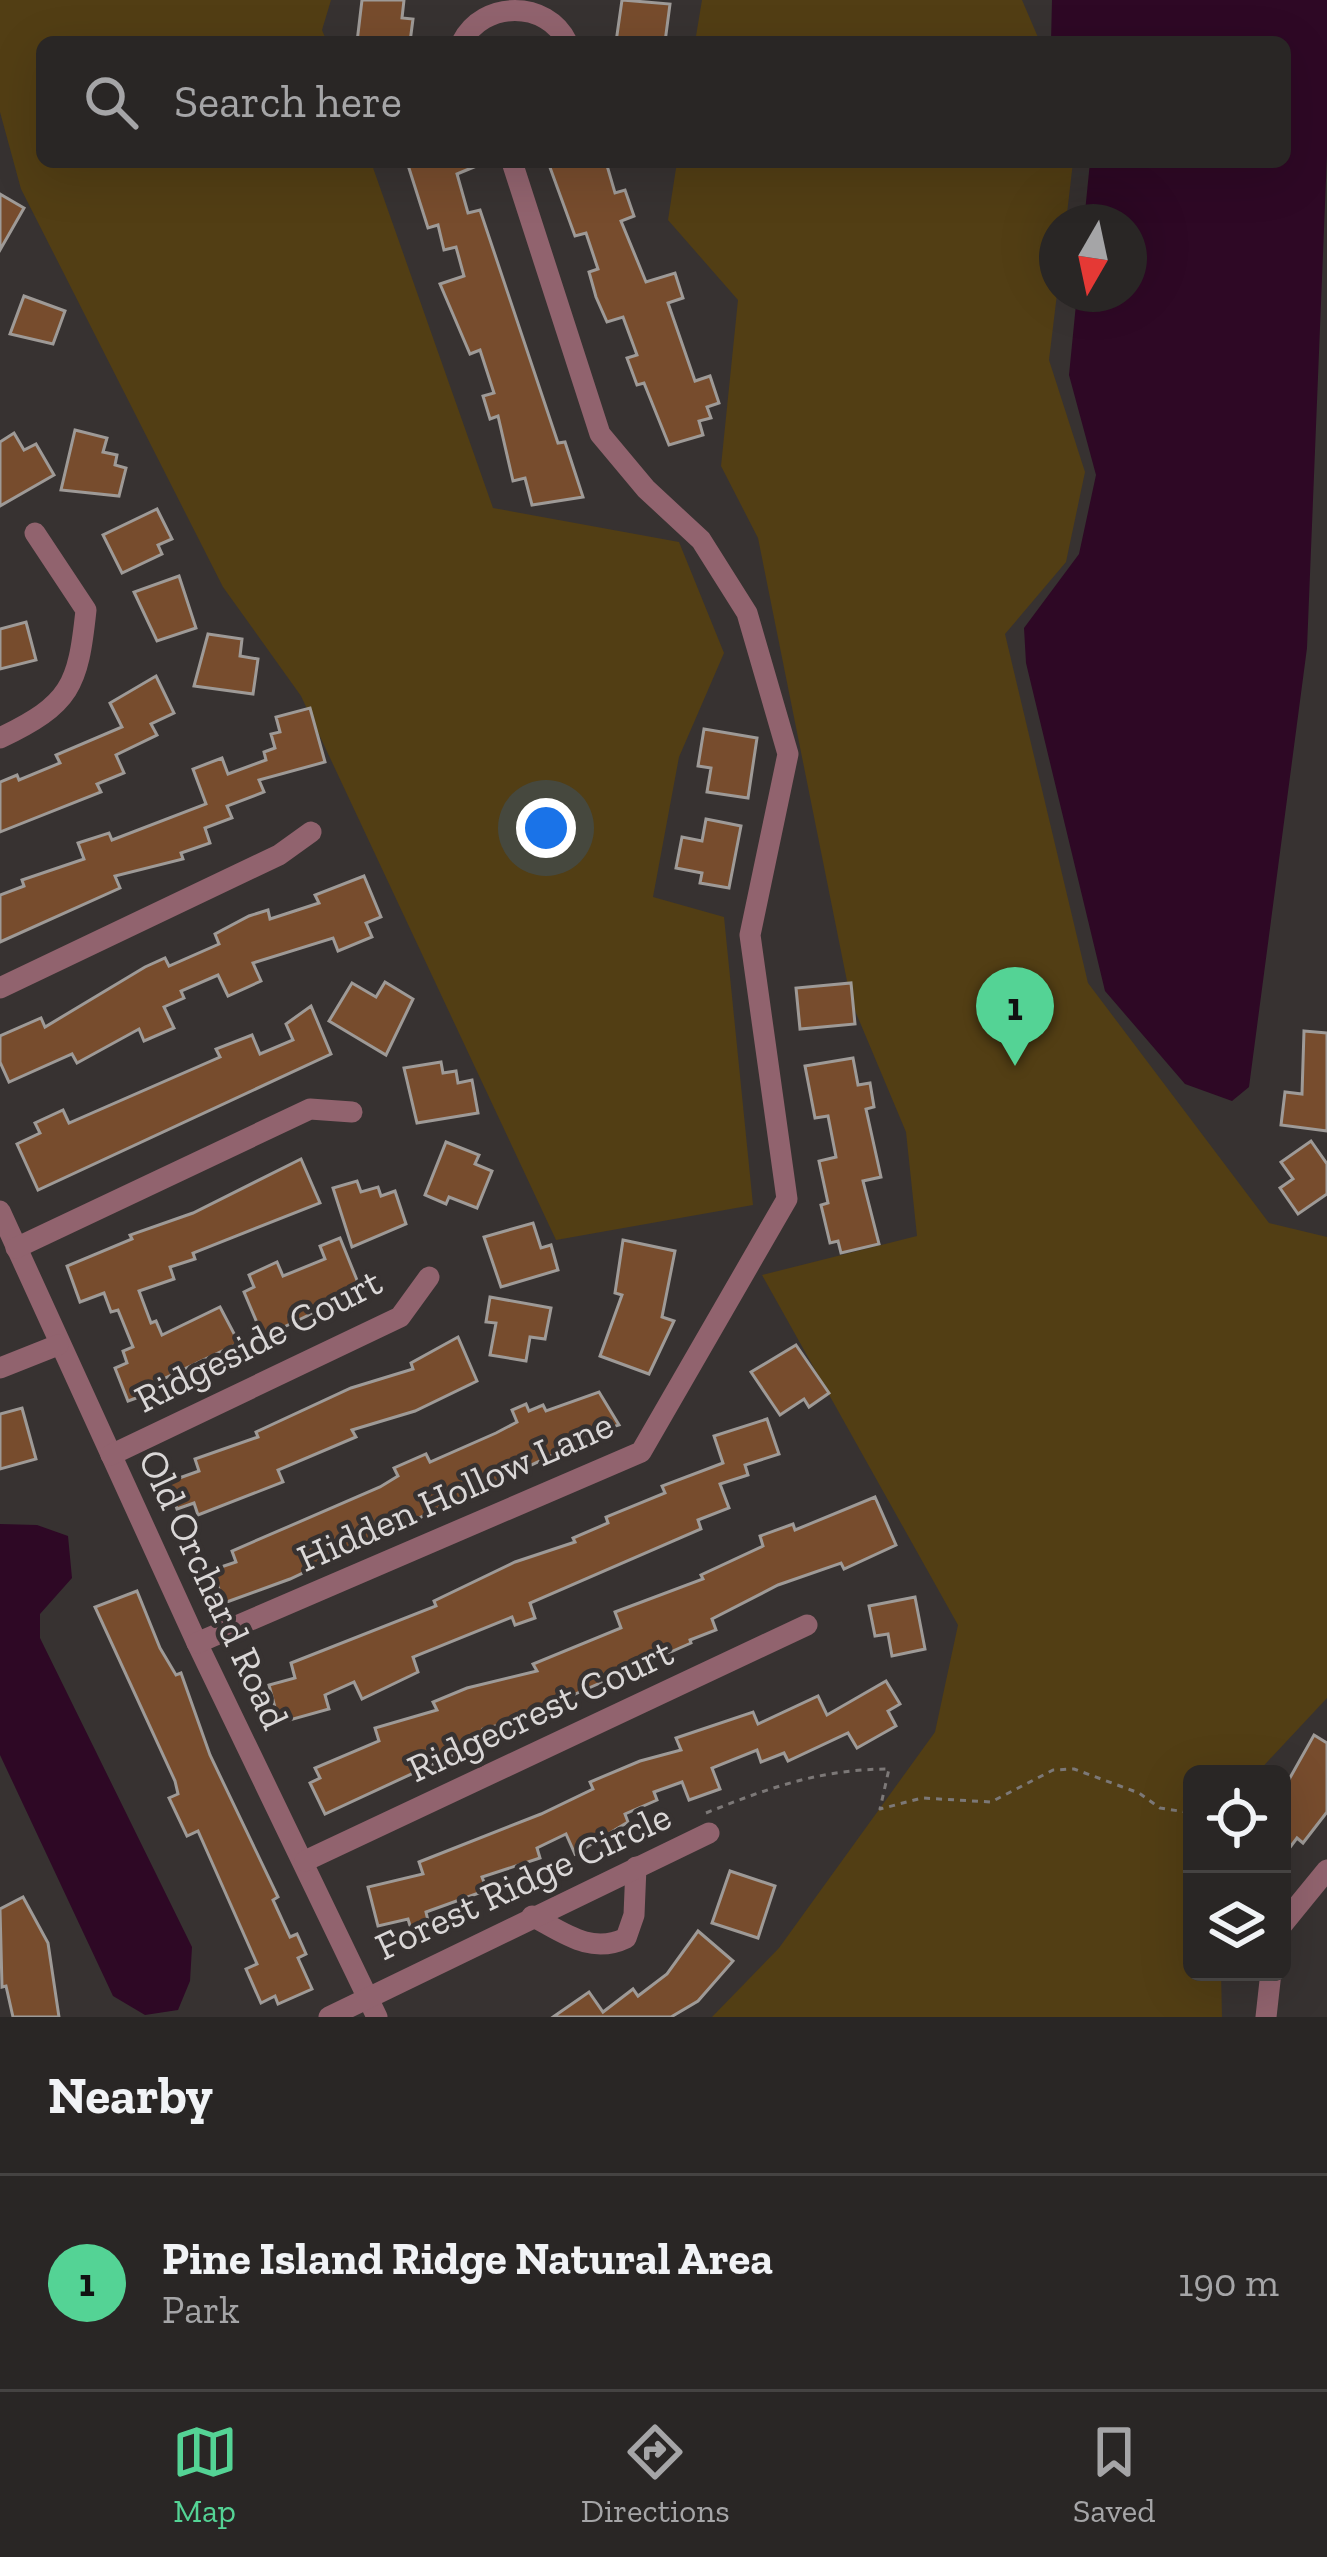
<!DOCTYPE html>
<style>
:root{--surface:#292625;--page:#312e2d;--text:#f1f3f6;--muted:#a5a5a7;--line:#454342;--accent:#54d395}
body{margin:0;font-family:"Zilla Slab",serif;background:var(--page);color:var(--text)}
.controls{position:absolute;right:36px;bottom:36px;display:grid;overflow:hidden;border-radius:18px;box-shadow:0 12px 48px #0002}
.controls button{width:108px;height:108px;display:grid;place-items:center;padding:0;border:0;border-bottom:3px solid var(--line);background:var(--surface);color:var(--text);font:60px sans-serif}
.compass{position:absolute;left:1039px;top:204px;width:108px;height:108px;border-radius:50%;background:var(--surface);box-shadow:0 12px 48px #0002;rotate:189deg}
.you{position:absolute;left:546px;top:828px;width:42px;height:42px;margin:-30px;border:9px solid #fff;border-radius:50%;background:#1a73e8;box-shadow:0 0 0 18px #1a73e833}
.badge{display:grid;place-items:center;width:78px;height:78px;border-radius:50%;background:var(--accent);color:#111;font-size:39px;font-weight:700}
.pin{position:absolute;translate:-50% -99px;filter:drop-shadow(0 3px 6px #0008)}
.pin::after{content:'';position:absolute;top:63px;width:42px;height:36px;background:inherit;clip-path:polygon(0 0,100% 0,50% 100%)}
.list{margin:0;padding:0;list-style:none}
h2{display:flex;justify-content:space-between;align-items:center;height:156px;margin:0;padding:0 48px;font-size:51px}
h2 small{font-size:39px;font-weight:400;color:var(--muted)}
.list li{display:grid;grid-template-columns:78px 1fr auto;gap:36px;align-items:center;box-sizing:border-box;height:216px;padding:0 48px;border-top:3px solid var(--line)}
.list b{display:block;font-size:45px;white-space:nowrap}
.list p{margin:0;font-size:39px;white-space:nowrap;color:var(--muted)}
.list em{font-size:39px;font-style:normal;color:var(--muted)}
.icon{flex:none;width:66px;height:66px;fill:none;stroke:currentColor;stroke-width:2;stroke-linecap:round;stroke-linejoin:round}
.map{position:relative;flex:none;width:1327px;height:2017px;overflow:hidden}
.search{position:absolute;background:var(--surface);box-shadow:0 12px 48px #0002;left:36px;right:36px;top:36px;height:132px;display:flex;align-items:center;gap:30px;box-sizing:border-box;padding:0 42px;border-radius:18px;color:var(--muted);font-size:45px}
.sheet{height:372px;background:var(--surface)}
nav{display:flex;justify-content:space-around;align-items:center;box-sizing:border-box;height:168px;border-top:3px solid var(--line);background:var(--surface);font-size:33px;color:var(--muted)}
nav a{display:grid;justify-items:center;gap:6px}
nav .on{color:var(--accent)}
.map>svg:first-child{display:block}
</style>
<div class="map">
<svg width="1327" height="2017" viewBox="0 0 1327 2017">
<rect width="100%" height="100%" fill="#373231"/>
<g fill="#523e14">
<polygon points="0,0 331,0 322,30 327,42 42,42 42,162 371,162 493,508 679,542 724,653 679,757 653,897 724,917 753,1205 556,1240 301,696 223,587 21,189 0,112"/>
<polygon points="702,0 1022,0 1040,42 695,42"/>
<polygon points="677,162 1073,162 1066,222 1057,222 1057,294 1049,360 1085,472 1066,562 1005,634 1088,983 1269,1223 1327,1237 1327,1698 1256,1774 1192,1774 1192,1972 1221,1972 1222,2017 712,2017 779,1948 935,1732 958,1625 762,1275 917,1236 906,1132 851,1001 758,538 721,466 738,300 668,220"/>
</g>
<g fill="#2e0825">
<polygon points="1052,0 1327,0 1327,155 1307,648 1249,1087 1232,1101 1185,1084 1105,991 1026,663 1024,628 1079,554 1096,475 1069,375 1077,294 1129,294 1129,222 1084,222 1090,162 1285,162 1285,42 1051,42"/>
<polygon points="0,1524 37,1525 68,1536 72,1578 40,1614 40,1638 192,1947 190,1981 178,2010 145,2015 113,1996 0,1755"/>
</g>
<g fill="#774c2d" stroke="#9e9a97" stroke-width="3">
<polygon points="362,0 404,0 402,18 413,19 410,42 357,42"/>
<polygon points="622,0 670,4 665,42 616,42"/>
<polygon points="407,162 486,162 457,174 468,213 480,210 558,443 565,442 583,497 532,505 525,478 513,481 498,416 490,419 483,396 494,393 480,350 470,354 440,284 464,276 456,247 444,250 438,225 428,228"/>
<polygon points="548,162 606,162 615,193 625,190 634,216 621,221 646,282 675,273 683,298 668,303 695,381 710,376 719,403 707,407 711,418 699,421 703,435 669,445 644,383 637,385 627,358 637,355 623,317 607,322 596,297 589,272 598,269 586,233 575,236"/>
<polygon points="0,194 24,208 0,250"/>
<polygon points="24,296 65,311 53,344 10,334"/>
<polygon points="75,430 107,438 103,452 117,455 115,465 126,468 119,496 61,490"/>
<polygon points="14,433 24,450 36,444 54,475 0,506 0,442"/>
<polygon points="157,509 172,539 158,545 162,554 122,573 103,535"/>
<polygon points="179,576 196,628 157,641 134,592"/>
<polygon points="26,622 36,660 0,669 0,629"/>
<polygon points="208,634 242,639 240,656 258,659 253,694 194,686"/>
<polygon points="156,676 174,713 151,724 157,735 116,755 124,773 97,784 101,792 0,832 0,782 17,775 19,780 60,763 56,755 122,727 110,703"/>
<polygon points="310,708 325,762 259,780 264,792 227,806 232,818 205,828 210,843 181,853 183,859 115,876 120,888 0,942 0,895 24,886 22,880 84,859 78,843 109,833 112,840 206,804 193,769 222,758 228,774 266,760 264,752 275,748 271,734 280,732 276,717"/>
<polygon points="704,729 757,738 748,798 707,792 711,768 698,766"/>
<polygon points="706,819 741,826 729,888 700,883 702,873 676,868 682,837 702,841"/>
<polygon points="364,876 381,917 366,923 372,937 338,951 333,938 253,963 261,981 228,996 218,975 181,991 184,998 164,1007 174,1028 144,1041 139,1029 77,1063 72,1054 9,1082 0,1062 0,1036 41,1018 45,1027 145,967 165,958 169,966 219,944 215,934 249,916 268,910 270,919 319,903 315,895"/>
<polygon points="385,982 413,999 386,1055 329,1021 352,983 376,997"/>
<polygon points="851,983 855,1024 800,1029 796,988"/>
<polygon points="311,1006 331,1054 38,1190 17,1144 40,1133 35,1123 63,1110 69,1123 220,1057 216,1049 252,1035 260,1054 293,1040 286,1024"/>
<polygon points="1304,1031 1327,1033 1327,1131 1281,1125 1285,1092 1302,1094"/>
<polygon points="853,1058 858,1085 870,1083 874,1107 866,1109 881,1177 863,1181 879,1244 841,1253 838,1241 830,1243 821,1205 828,1203 819,1161 836,1157 828,1116 815,1118 805,1066"/>
<polygon points="441,1062 443,1073 456,1071 458,1083 472,1080 478,1113 417,1123 404,1068"/>
<polygon points="1311,1141 1327,1164 1327,1194 1298,1214 1280,1188 1293,1179 1281,1162"/>
<polygon points="446,1142 479,1155 475,1164 492,1171 477,1208 449,1197 446,1204 425,1195"/>
<polygon points="301,1159 320,1203 193,1253 195,1259 170,1267 174,1279 139,1291 151,1323 156,1321 162,1335 220,1307 239,1343 140,1390 142,1396 128,1401 115,1368 127,1363 123,1351 133,1347 118,1310 111,1312 104,1293 80,1302 67,1266 132,1239 130,1235 193,1213"/>
<polygon points="357,1181 361,1192 378,1187 381,1196 395,1191 406,1224 352,1247 333,1188"/>
<polygon points="533,1223 541,1248 551,1245 558,1270 501,1287 484,1237"/>
<polygon points="340,1238 361,1290 263,1337 244,1292 254,1287 249,1275 277,1262 283,1276 325,1259 320,1246"/>
<polygon points="623,1240 675,1251 662,1317 674,1321 649,1374 600,1356 622,1295 615,1293"/>
<polygon points="490,1297 551,1308 545,1339 530,1337 526,1361 490,1355 496,1323 486,1322"/>
<polygon points="458,1337 477,1381 415,1411 352,1430 356,1437 278,1470 283,1482 198,1515 194,1503 177,1509 168,1482 199,1471 195,1459 258,1437 256,1432 351,1388 413,1369 411,1363"/>
<polygon points="796,1345 829,1393 809,1407 804,1399 780,1415 751,1372"/>
<polygon points="599,1392 619,1425 560,1444 563,1450 290,1579 224,1603 212,1570 236,1562 232,1551 380,1487 398,1476 394,1468 426,1454 430,1462 496,1433 517,1422 512,1410 526,1404 529,1411 543,1405 546,1411"/>
<polygon points="22,1408 36,1459 0,1469 0,1414"/>
<polygon points="767,1419 779,1454 745,1465 748,1475 720,1484 729,1508 698,1520 701,1529 530,1603 535,1618 515,1625 512,1617 413,1657 418,1672 362,1699 354,1682 325,1695 329,1709 279,1723 269,1685 295,1678 291,1663 436,1606 434,1601 515,1562 575,1542 573,1538 608,1523 606,1517 665,1493 662,1486 723,1463 714,1436"/>
<polygon points="875,1497 896,1545 844,1569 841,1563 778,1585 712,1619 716,1630 690,1640 691,1643 573,1695 543,1714 483,1729 486,1737 457,1748 459,1752 325,1814 310,1783 320,1778 315,1768 379,1741 375,1728 437,1710 433,1702 467,1688 537,1671 533,1664 621,1628 615,1612 703,1579 701,1575 763,1546 760,1536 793,1524 795,1530"/>
<polygon points="137,1591 160,1648 176,1675 181,1673 210,1755 278,1897 273,1900 290,1937 297,1934 306,1954 298,1958 312,1989 278,2004 275,1996 261,2003 246,1969 257,1964 198,1831 187,1836 169,1798 178,1794 175,1781 95,1607"/>
<polygon points="915,1597 925,1649 892,1656 888,1634 875,1636 869,1606"/>
<polygon points="886,1681 900,1704 888,1711 896,1726 857,1748 848,1733 788,1761 784,1753 761,1762 757,1750 712,1768 720,1789 689,1800 682,1782 654,1792 657,1800 625,1814 628,1822 575,1854 566,1834 537,1848 540,1858 482,1877 487,1890 426,1912 429,1925 411,1929 408,1919 378,1926 368,1887 423,1874 419,1862 541,1814 593,1789 590,1782 640,1761 681,1750 676,1738 753,1712 758,1724 818,1696 827,1715"/>
<polygon points="1314,1735 1327,1743 1327,1812 1303,1843 1297,1838 1282,1858 1282,1792"/>
<polygon points="730,1871 775,1886 758,1938 712,1923"/>
<polygon points="23,1897 48,1943 59,2017 13,2017 6,1986 2,1987 0,1909"/>
<polygon points="698,1931 733,1961 698,2001 671,2017 553,2017 589,1992 603,2012 633,1989 638,1996 667,1974"/>
</g>
<g fill="none" stroke-linecap="round" stroke-linejoin="round">
<path stroke="#7c7877" stroke-width="3" stroke-dasharray="6 6" stroke-linecap="butt" d="M 706,1813 C 768,1788 821,1769 889,1769 L 880,1809 L 922,1798 L 991,1802 L 1053,1770 L 1074,1769 L 1139,1793 L 1160,1808 L 1192,1813"/>
<g stroke="#91636e" stroke-width="21">
<path d="M 462,42 C 483,0 547,0 567,42"/>
<path d="M 0,738 C 71,704 78,686 86,610 L 35,533"/>
<polyline points="0,988 279,855 311,832"/>
<polyline points="0,1211 197,1643 377,2017"/>
<polyline points="16,1248 310,1109 352,1112"/>
<polyline points="0,1368 58,1345"/>
<polyline points="111,1455 400,1317 429,1277"/>
<polyline points="197,1643 641,1452 787,1199 750,935 788,754 747,613 701,540 646,489 600,434 512,162"/>
<polyline points="305,1861 807,1625"/>
<path d="M 532,1916 C 564,1933 591,1955 626,1938 L 634,1915 L 636,1867"/>
<polyline points="1282,1925 1327,1870"/>
<polyline points="329,2017 709,1833"/>
<polyline points="1266,2017 1271,1972"/>
</g>
</g>
<g text-anchor="middle" dominant-baseline="central" stroke-width="9" stroke-linejoin="round" paint-order="stroke">
<g font-size="39" fill="#dad7d7" stroke="#373231">
<text transform="translate(258 1340) rotate(-27)">Ridgeside Court</text>
<text transform="translate(455 1491) rotate(-24)">Hidden Hollow Lane</text>
<text transform="translate(214 1589) rotate(65)">Old Orchard Road</text>
<text transform="translate(540 1710) rotate(-25)">Ridgecrest Court</text>
<text transform="translate(523 1881) rotate(-25)">Forest Ridge Circle</text>
</g>
</g>
</svg>
<div class="controls">
<button><svg class="icon" aria-label="locate" viewBox="0 0 24 24"><circle cx="12" cy="12" r="6"/><path d="M12 2v4M12 18v4M2 12h4M18 12h4"/></svg></button>
<button><svg class="icon" aria-label="layers" viewBox="0 0 24 24"><path d="M12 4l9 5-9 5-9-5zM3 14l9 5 9-5"/></svg></button>
</div>
<svg class="compass" viewBox="-18 -18 36 36"><path d="M0-13l5 13h-10z" fill="#e53935"/><path d="M0 13l5-13h-10z" fill="#a5a5a7"/></svg>
<div class="you"></div>
<div class="pin badge" style="left:1015px;top:1066px">1</div>
<div class="search"><svg class="icon" aria-label="search" viewBox="0 0 24 24"><circle cx="10" cy="10" r="6"/><path d="M15 15l6 6"/></svg>Search here</div>
</div>
<section class="sheet">
<h2>Nearby<small></small></h2>
<ul class="list">
<li><span class="badge">1</span><div><b>Pine Island Ridge Natural Area</b><p>Park</p></div><em>190 m</em></li>
</ul>
</section>
<nav>
<a class="on"><svg class="icon" aria-label="map" viewBox="0 0 24 24"><path d="M3 6l6-2 6 2 6-2v14l-6 2-6-2-6 2zM9 4v14M15 6v14"/></svg>Map</a>
<a><svg class="icon" aria-label="directions" viewBox="0 0 24 24"><path d="M12 3l9 9-9 9-9-9zM9 14v-3h6M13 9l2 2-2 2"/></svg>Directions</a>
<a><svg class="icon" aria-label="saved" viewBox="0 0 24 24"><path d="M7 4h10v16l-5-4-5 4z"/></svg>Saved</a>
</nav>
